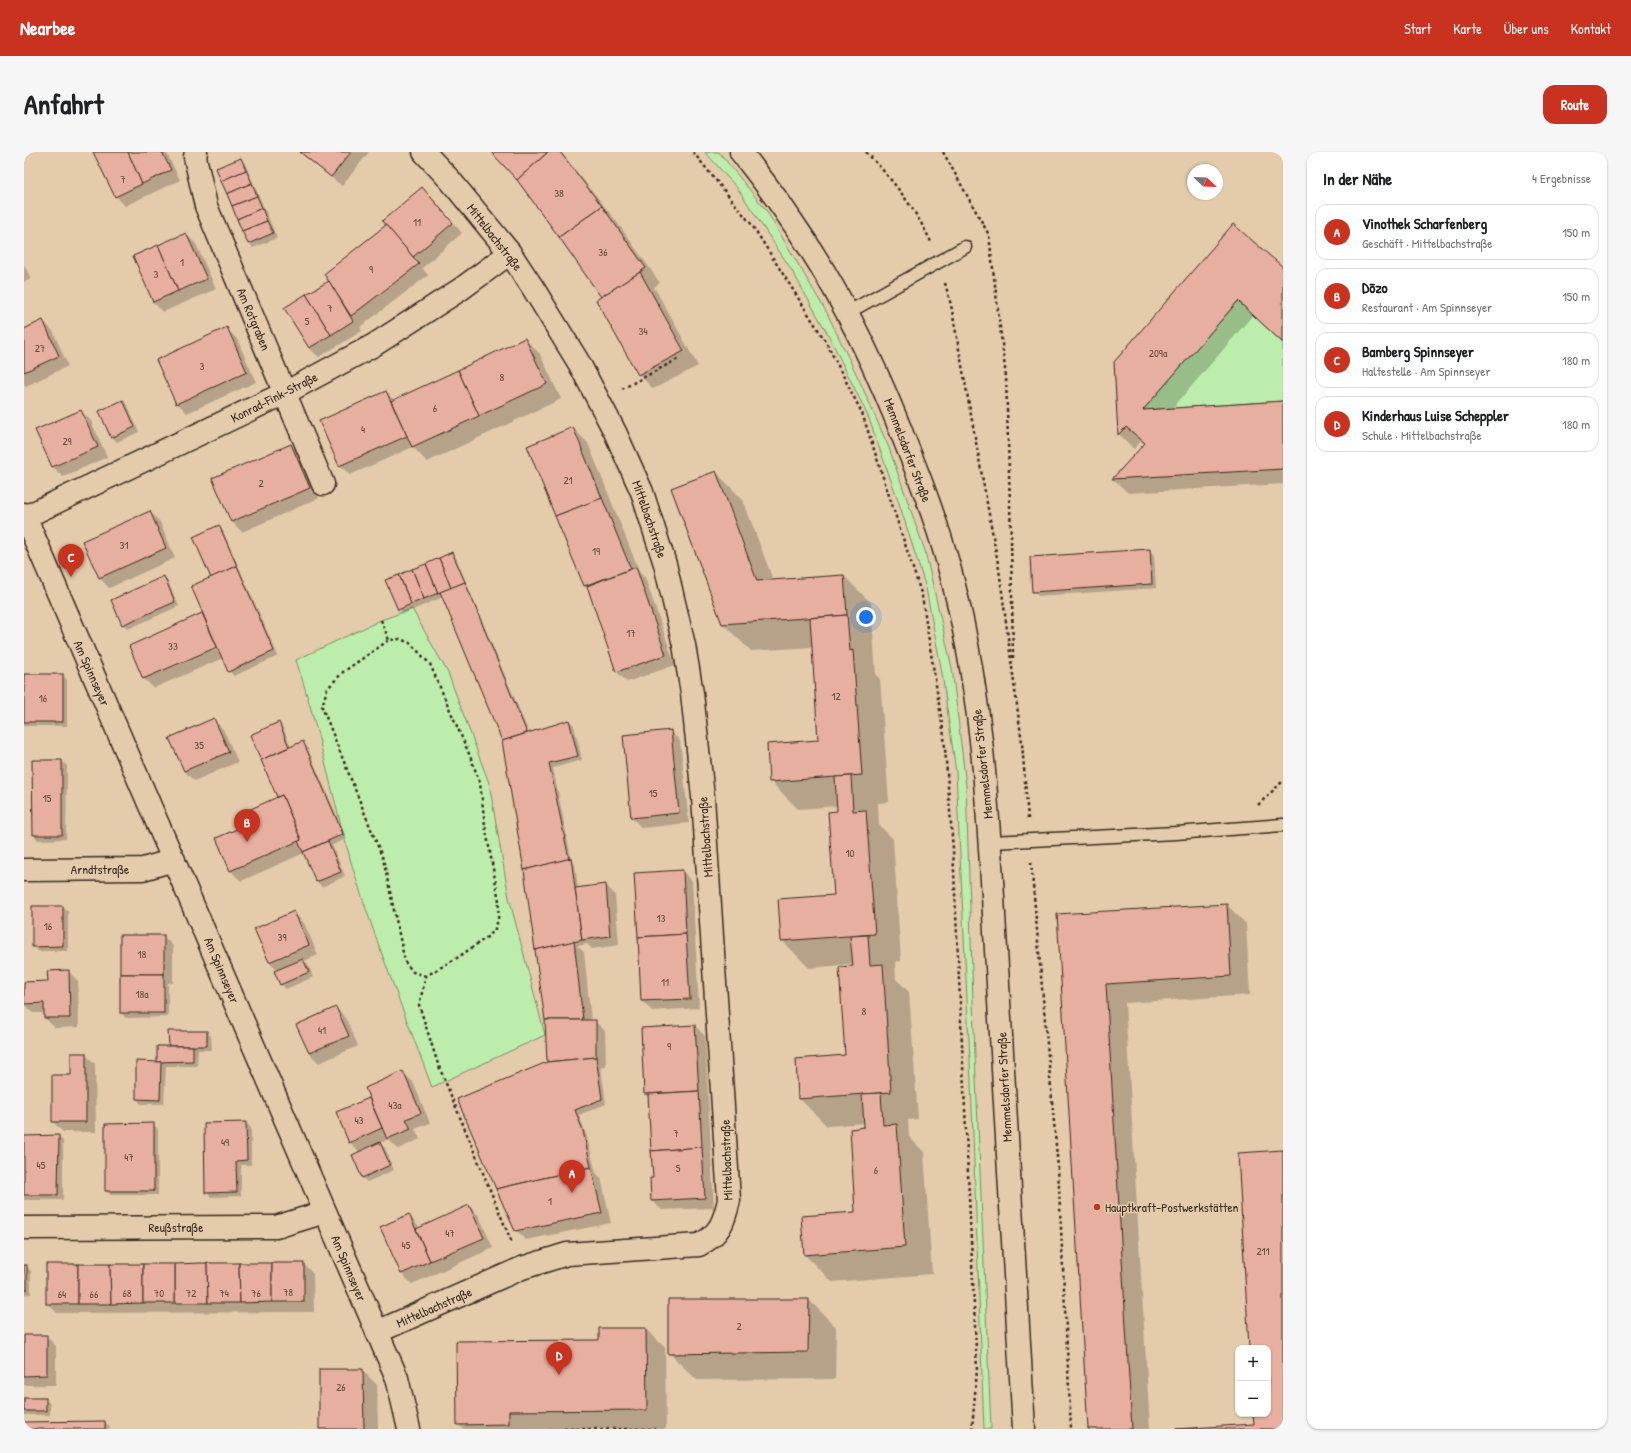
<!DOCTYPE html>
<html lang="de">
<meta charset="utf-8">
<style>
:root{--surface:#fff;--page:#f6f6f6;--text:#202124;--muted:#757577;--line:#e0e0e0;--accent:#c8321e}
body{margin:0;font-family:"Patrick Hand",sans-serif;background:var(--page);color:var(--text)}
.controls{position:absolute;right:12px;bottom:12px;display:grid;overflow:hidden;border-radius:8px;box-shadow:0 1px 3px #0004}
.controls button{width:36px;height:36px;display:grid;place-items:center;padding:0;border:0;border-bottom:1px solid var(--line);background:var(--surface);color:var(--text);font:20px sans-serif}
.compass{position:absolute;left:1163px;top:12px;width:36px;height:36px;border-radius:50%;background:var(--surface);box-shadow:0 1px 3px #0004;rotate:113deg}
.you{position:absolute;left:842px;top:465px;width:14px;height:14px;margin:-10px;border:3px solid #fff;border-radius:50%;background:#1a73e8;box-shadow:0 0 0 6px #1a73e833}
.badge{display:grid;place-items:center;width:26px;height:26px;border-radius:50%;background:var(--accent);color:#fff;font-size:13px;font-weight:700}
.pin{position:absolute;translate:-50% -33px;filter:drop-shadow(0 1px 2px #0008)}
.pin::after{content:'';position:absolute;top:21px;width:14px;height:12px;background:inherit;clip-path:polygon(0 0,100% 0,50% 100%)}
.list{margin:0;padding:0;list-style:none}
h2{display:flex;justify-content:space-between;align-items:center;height:52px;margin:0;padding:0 16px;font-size:17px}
h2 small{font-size:13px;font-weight:400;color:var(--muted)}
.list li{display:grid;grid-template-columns:26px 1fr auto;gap:12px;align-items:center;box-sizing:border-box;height:56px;margin:0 8px 8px;padding:0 8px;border:1px solid var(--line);border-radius:12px}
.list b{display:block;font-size:15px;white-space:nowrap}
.list p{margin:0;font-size:13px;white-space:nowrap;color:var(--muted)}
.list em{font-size:13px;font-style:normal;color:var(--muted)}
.map{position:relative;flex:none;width:1259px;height:1277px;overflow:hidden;border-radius:12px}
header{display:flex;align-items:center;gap:24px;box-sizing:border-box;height:56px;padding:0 20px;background:var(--accent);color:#fff}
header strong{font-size:19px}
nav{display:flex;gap:22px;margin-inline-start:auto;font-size:14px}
.intro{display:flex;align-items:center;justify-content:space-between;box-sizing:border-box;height:96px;padding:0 24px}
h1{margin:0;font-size:28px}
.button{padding:10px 18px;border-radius:12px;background:var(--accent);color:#fff;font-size:14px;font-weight:700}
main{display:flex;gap:24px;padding:0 24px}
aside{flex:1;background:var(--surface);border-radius:12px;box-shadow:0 1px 3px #0004}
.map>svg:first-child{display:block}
</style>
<header>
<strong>Nearbee</strong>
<nav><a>Start</a><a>Karte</a><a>Über uns</a><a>Kontakt</a></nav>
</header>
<div class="intro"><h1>Anfahrt</h1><a class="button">Route</a></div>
<main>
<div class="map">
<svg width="1259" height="1277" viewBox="0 0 1259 1277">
<rect width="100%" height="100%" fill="#e3cbab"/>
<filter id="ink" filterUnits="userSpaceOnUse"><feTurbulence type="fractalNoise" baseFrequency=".025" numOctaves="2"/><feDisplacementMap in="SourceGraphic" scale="8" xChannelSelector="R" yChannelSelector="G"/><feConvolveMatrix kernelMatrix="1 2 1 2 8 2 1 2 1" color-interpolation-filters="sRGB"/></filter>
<g filter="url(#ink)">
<g fill="#bdedac" stroke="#7c8c65">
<polygon points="681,0 695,0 742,58 803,161 836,230 865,296 901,399 928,516 942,634 950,880 967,1277 960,1277 947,929 932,620 918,521 902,436 874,348 844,264 806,186 767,117 714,37"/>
<polygon points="1214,149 1259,191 1259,249 1119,258"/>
<path d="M 388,457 L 424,521 L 465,631 L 485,746 L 521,883 L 408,935 C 380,860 350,786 327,710 C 308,643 294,574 272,508 L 357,468 Z"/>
</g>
<g fill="#0003">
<polygon points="71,0 142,0 156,28 101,54 92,44"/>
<polygon points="275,0 345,0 318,34"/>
<polygon points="468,0 537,0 593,70 636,131 630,135 674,214 629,237 615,222 579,145 493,28"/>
<polygon points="217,7 221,12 253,86 229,96 225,91"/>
<polygon points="398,36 438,81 398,116 404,123 336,175 338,179 295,205 285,196 306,129 363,74"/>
<polygon points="162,82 172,92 192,137 139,160 129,150"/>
<polygon points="0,113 7,127 0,130"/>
<polygon points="1259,117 1259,191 1229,163 1147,258 1259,250 1259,332 1104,341 1089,327 1121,292 1117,289 1110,297 1095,282 1091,211"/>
<polygon points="19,169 29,179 44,214 2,234 0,232 0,178"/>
<polygon points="203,177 213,187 232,230 163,261 153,251"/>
<polygon points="501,187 516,202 537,247 403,310 389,295 326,323 316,313 362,240 370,248"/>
<polygon points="99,250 104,254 115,280 93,290 88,285"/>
<polygon points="57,259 67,269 83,305 39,325 29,315 13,278"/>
<polygon points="549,276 564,291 616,421 621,426 651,513 603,530 593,520 565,439 560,434"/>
<polygon points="267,293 277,303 295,346 218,380 208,370 189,327"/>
<polygon points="692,320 719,348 749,428 820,424 847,451 852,523 856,527 865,650 854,651 855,673 869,687 877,809 871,810 872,827 885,840 894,967 884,968 885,985 900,1000 908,1122 808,1130 780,1102 832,1061 841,976 841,971 803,974 775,946 822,904 829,812 785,816 758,788 811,744 814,654 774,657 746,629 795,589 789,495 727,499 699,472"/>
<polygon points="126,360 136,370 151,406 85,436 76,426 59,389"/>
<polygon points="195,374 199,379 254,504 210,524 205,519 199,506 130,536 120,527 106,494 178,463 182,466"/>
<polygon points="1125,398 1130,403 1132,436 1014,444 1009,439"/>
<polygon points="428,402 432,406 505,581 545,569 550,573 558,608 529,616 548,710 551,712 554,737 582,733 591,743 595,793 568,797 563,792 553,794 560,800 567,869 571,869 581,879 582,914 577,915 582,952 555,963 563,985 572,1021 577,1026 587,1071 502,1088 492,1078 524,911 522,868 501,718 479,589 419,445 379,462 375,457"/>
<polygon points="139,425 144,430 155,454 104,477 99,472"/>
<polygon points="0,523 39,523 43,528 43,574 0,574"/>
<polygon points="189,568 199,577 214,610 170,629 160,619 147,586"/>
<polygon points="254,571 259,576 267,595 278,590 283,595 323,687 308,693 321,724 298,735 293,730 280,701 217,729 207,719 193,686 226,672 254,646 227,583"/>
<polygon points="646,579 656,589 665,671 618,676 608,666"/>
<polygon points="38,609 43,614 42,687 14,688 10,683"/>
<polygon points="658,719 668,729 675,856 628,859 618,849"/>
<polygon points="1203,753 1222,772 1226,843 1101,851 1126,1277 1065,1277 1034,763"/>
<polygon points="39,755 44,760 44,799 14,799 9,794"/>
<polygon points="270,761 280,771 294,803 280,809 284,812 289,825 262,837 257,832 254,819 246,810 231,778"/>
<polygon points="139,784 149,794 149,831 144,831 144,865 102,866 97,861"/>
<polygon points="44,819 54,829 55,875 31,876 21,866 21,861 9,861 0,852 0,831 25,830"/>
<polygon points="312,856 322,866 334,894 295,911 285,901"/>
<polygon points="671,874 681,884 690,1056 638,1058 628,1049 630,1027 625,946 621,942"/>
<polygon points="183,880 187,884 188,898 174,898 173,914 142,914 140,952 117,952 113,947 113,910 134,911 146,895"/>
<polygon points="61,902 71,912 72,980 39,980 29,970 48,924"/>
<polygon points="379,920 389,930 406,971 391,977 396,987 374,997 364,987 356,991 361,996 370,1018 343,1030 338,1025 336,1001 326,990 313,961 346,946"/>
<polygon points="222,971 227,976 227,1013 217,1013 217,1044 187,1045 182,1040"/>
<polygon points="129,972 134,977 134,1043 87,1043 82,1039"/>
<polygon points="34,984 39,989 39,1048 0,1048 0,985"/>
<polygon points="445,1054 455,1064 469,1096 388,1132 378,1122 358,1075 385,1063 396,1076"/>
<polygon points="280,1112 289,1122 290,1160 33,1161 23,1151"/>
<polygon points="0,1114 2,1114 7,1119 7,1142 0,1143"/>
<polygon points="785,1148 812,1175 811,1227 673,1228 645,1201"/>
<polygon points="576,1177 622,1177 641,1196 642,1277 439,1277 434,1272 576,1189"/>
<polygon points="0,1184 22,1184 32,1194 32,1233 0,1233"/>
<polygon points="338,1218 353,1233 354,1277 296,1277"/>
<polygon points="0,1247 21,1247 26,1252 26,1263 0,1263"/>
<polygon points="81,1270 86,1275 86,1277 0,1277 0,1271"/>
</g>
<g fill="#e7af9f" stroke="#3b2a1e">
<polygon points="69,0 104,0 118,32 91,45"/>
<polygon points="104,0 138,0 147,18 118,32"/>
<polygon points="276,0 327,0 307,25"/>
<polygon points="467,0 524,0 493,28"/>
<polygon points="524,0 536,0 578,54 535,85 493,28"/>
<polygon points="217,6 222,18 197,29 192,16"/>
<polygon points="222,18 228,31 203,42 197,29"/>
<polygon points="228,31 233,44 208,54 203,42"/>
<polygon points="398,35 429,71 389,105 358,69"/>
<polygon points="233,44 238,56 213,67 208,54"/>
<polygon points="578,54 622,116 577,145 535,85"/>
<polygon points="238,56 243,69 218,79 213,67"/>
<polygon points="243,69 249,81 224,92 218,79"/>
<polygon points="1209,72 1259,115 1259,191 1214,149 1119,258 1259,249 1259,317 1088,327 1121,291 1102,275 1094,283 1090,210"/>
<polygon points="362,73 395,112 327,164 300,122"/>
<polygon points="162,81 183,127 154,139 134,93"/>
<polygon points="134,93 154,139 129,150 109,104"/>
<polygon points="616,120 660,199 614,223 572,148"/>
<polygon points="305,129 329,169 307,183 282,142"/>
<polygon points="282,142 307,183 285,196 260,156"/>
<polygon points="19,168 35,204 0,220 0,177"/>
<polygon points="203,175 223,220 152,252 132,208"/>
<polygon points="501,186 523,232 455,264 434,218"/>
<polygon points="434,218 455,264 388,295 367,249"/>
<polygon points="362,239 383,284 315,314 295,269"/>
<polygon points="99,248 111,275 87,286 75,259"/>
<polygon points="57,258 74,295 28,315 11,278"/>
<polygon points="549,275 578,346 531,364 503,294"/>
<polygon points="267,292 286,336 207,370 188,326"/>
<polygon points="692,319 733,429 820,423 823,463 698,472 647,336"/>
<polygon points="578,346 607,417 560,434 531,364"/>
<polygon points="126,359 142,396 75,426 58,389"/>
<polygon points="195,373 213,414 187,426 169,385"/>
<polygon points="1126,397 1128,432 1008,440 1006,405"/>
<polygon points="428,400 441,430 427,436 415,406"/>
<polygon points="415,406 427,436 414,441 402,412"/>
<polygon points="402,412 414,441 400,447 388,417"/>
<polygon points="213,414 250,499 204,520 167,434"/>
<polygon points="612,415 642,503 592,520 563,434"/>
<polygon points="388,417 400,447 387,452 375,423"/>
<polygon points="375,423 387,452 374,458 361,428"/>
<polygon points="140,424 151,450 98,473 87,448"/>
<polygon points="441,430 503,581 478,589 416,440"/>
<polygon points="178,461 193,495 119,527 105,494"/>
<polygon points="823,463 826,499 829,498 838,623 745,630 743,592 794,588 786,466"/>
<rect x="0" y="522" width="39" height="48"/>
<polygon points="190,566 205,600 160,619 145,586"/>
<polygon points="545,568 554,604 525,611 545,707 500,718 478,589"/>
<polygon points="255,570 265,595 237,608 226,583"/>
<polygon points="647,578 655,661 607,666 599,583"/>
<polygon points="279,589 319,682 279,700 274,689 277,688 258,643 253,645 237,608"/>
<polygon points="8,608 38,608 38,683 9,683"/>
<polygon points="827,624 829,659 842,658 851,782 757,789 754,747 810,743 804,660 813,659 811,625"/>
<polygon points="258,643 277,688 206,719 192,686 225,672 220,660"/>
<polygon points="304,689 317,720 292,730 279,700"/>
<polygon points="547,706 558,788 511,798 500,718"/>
<polygon points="659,718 662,782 614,785 610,721"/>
<polygon points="582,732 586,784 558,788 551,736"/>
<polygon points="1203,752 1207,824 1082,832 1108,1277 1064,1277 1033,762"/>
<polygon points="8,754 39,754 39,794 8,795"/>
<polygon points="270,759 285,793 245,810 230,777"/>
<polygon points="662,782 666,847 617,849 614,785"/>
<rect x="96" y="783" width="44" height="39"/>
<polygon points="844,783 846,813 859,812 867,940 774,947 772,907 821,903 815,815 829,814 826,784"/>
<polygon points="550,789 559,868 521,868 511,798"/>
<polygon points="279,807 285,820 256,833 250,819"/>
<polygon points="45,818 46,866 20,866 20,851 0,852 0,830 24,829 23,819"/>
<rect x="96" y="822" width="44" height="39"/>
<polygon points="312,855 325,884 285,901 272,873"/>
<polygon points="521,868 572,868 572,905 523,910"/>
<polygon points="671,873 675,939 620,942 617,876"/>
<polygon points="144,879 183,879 183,894 145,894"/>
<polygon points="133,894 169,894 169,909 133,910"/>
<polygon points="47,901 62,901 62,970 28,970 28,923 47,923"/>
<polygon points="572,905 578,947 551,958 559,979 567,1015 472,1037 433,947 523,910"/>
<polygon points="112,909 137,910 136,948 112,947"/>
<polygon points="379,919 397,961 382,967 387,977 363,987 341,936"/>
<polygon points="675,939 678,995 627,999 624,942"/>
<polygon points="857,941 859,973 873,972 881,1095 780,1103 777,1064 831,1060 826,977 840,975 838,942"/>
<polygon points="345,946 358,976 325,991 312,960"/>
<polygon points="222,970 223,1008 212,1009 213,1040 181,1041 180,971"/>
<polygon points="130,971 130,1039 81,1039 81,972"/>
<polygon points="35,983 34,1043 0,1043 0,984"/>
<polygon points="356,990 366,1013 338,1026 328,1003"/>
<polygon points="678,995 681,1046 627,1049 626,1026 629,1026 627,999"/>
<polygon points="1259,998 1259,1277 1152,1277 1230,1272 1229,1262 1244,1262 1244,1196 1225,1196 1214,1001"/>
<polygon points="567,1015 578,1061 491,1079 472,1037"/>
<polygon points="445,1053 460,1086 406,1109 392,1077"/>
<polygon points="385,1062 406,1109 377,1122 356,1075"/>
<polygon points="178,1111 183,1111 184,1151 151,1151 151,1112"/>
<polygon points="183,1111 215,1111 216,1151 184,1151"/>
<polygon points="215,1111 248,1111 248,1150 216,1151"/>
<rect x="248" y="1111" width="32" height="39"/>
<rect x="22" y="1112" width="32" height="40"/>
<polygon points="54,1112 86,1112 87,1152 54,1152"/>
<polygon points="86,1112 119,1112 119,1151 87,1152"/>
<rect x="119" y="1112" width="32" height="39"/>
<rect x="0" y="1113" width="3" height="25"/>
<polygon points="644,1147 785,1147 784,1200 644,1202"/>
<polygon points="575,1176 622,1176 623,1258 485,1259 485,1272 433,1273 432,1189 575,1188"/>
<polygon points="0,1183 23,1183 23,1223 0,1224"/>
<polygon points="295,1217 339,1217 340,1277 295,1277"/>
<rect x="0" y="1246" width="22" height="13"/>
<polygon points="81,1269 81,1277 0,1277 0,1270"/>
</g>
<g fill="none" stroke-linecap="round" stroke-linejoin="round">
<g stroke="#3b2a1e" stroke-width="15">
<g id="lane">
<polyline points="823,161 941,95"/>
<polyline points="966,690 1152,681 1259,673"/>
</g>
</g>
<g stroke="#3b2a1e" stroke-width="25">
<g id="street">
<polyline points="172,0 171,5 182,54 299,332"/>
<polyline points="0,362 373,1226 385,1277"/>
<polyline points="1,365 261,241 350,193 437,137 486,101"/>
<polyline points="0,718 119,717 150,708"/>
<polyline points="0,1076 252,1075 301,1060"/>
<path d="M 353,1180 L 498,1116 L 543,1102 L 675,1093 C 696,1082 700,1070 705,1048 L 679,645 L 668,541 L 660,493 L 641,412 L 618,340 L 591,280 L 555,211 L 509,136 L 486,101 L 426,28 L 400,0"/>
</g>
</g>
<g stroke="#3b2a1e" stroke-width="25">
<path id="secondary" d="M 717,0 C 733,21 750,42 765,65 C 815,136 853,216 884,297 C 899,334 913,372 924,411 C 961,542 965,680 973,815 C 982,969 991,1123 1000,1277"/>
</g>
<g stroke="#3b2a1e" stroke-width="2.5" stroke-dasharray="3 3" stroke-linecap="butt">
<polyline points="669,0 728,73 802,190 838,261 898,444 920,584 929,697 953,1218 948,1277"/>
<path d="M 842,0 C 868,27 891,56 907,90"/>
<polyline points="919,0 965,83 982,225 987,385 989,507"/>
<polyline points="921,131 927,153 975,417 998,591 1004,667"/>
<polyline points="598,237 654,207"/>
<polyline points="357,468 365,488"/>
<polyline points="1234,653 1259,629"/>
<polyline points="1007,710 1034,1016 1047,1277"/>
<polyline points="402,824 389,820 381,810 359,707 298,555 303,537 319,520 365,488 376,487 386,491 406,512 446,604 456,631 461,673 475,749 474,768 471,777 466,783 433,806 402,824 395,853 414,912 488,1091"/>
<polyline points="540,1277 631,1277"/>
</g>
<use href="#lane" stroke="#e3cbab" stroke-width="12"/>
<use href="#street" stroke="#e3cbab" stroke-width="22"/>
<use href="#secondary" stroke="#e3cbab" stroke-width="22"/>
</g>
</g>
<circle fill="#c8321e" stroke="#e3cbab" stroke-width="1.5" cx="1073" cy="1055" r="4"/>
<g text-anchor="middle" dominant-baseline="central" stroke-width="3" stroke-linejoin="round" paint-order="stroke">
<g font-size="11" fill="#664b3e">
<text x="99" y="27">7</text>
<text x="535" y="41">38</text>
<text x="393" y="70">11</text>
<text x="579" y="100">36</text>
<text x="158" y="110">1</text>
<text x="347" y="117">9</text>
<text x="132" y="122">3</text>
<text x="306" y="156">7</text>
<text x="283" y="169">5</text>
<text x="619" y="179">34</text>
<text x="16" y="196">27</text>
<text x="1134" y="201">209a</text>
<text x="178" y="214">3</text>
<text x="478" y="225">8</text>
<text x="411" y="256">6</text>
<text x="339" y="277">4</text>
<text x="43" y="289">29</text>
<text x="544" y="328">21</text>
<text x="237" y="331">2</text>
<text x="100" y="393">31</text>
<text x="572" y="399">19</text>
<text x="607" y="481">17</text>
<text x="149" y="494">33</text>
<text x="812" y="544">12</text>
<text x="19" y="546">16</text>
<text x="175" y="593">35</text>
<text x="629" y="641">15</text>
<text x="23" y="646">15</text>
<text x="826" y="701">10</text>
<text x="637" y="766">13</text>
<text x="24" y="774">16</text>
<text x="258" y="785">39</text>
<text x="118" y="802">18</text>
<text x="641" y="830">11</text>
<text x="118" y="842">18a</text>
<text x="840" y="859">8</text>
<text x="298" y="878">41</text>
<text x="645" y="894">9</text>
<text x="371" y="953">43a</text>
<text x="335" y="968">43</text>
<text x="652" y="981">7</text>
<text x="201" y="990">49</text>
<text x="105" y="1005">47</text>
<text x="17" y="1013">45</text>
<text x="654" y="1016">5</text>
<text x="852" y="1018">6</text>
<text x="526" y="1049">1</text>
<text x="426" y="1081">47</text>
<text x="382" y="1093">45</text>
<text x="1239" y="1099">211</text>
<text x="264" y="1140">78</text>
<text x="103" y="1141">68</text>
<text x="135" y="1141">70</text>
<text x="167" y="1141">72</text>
<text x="200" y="1141">74</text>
<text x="232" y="1141">76</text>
<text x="38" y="1142">64</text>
<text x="70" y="1142">66</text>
<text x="715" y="1174">2</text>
<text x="317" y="1235">26</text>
</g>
<g font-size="13" fill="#3b2a1e" stroke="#e3cbab">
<text transform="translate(471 85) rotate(52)">Mittelbachstraße</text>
<text transform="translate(230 167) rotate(67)">Am Rotgraben</text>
<text transform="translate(250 245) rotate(-27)">Konrad-Fink-Straße</text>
<text transform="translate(884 298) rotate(69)">Memmelsdorfer Straße</text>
<text transform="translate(626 367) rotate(71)">Mittelbachstraße</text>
<text transform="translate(68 521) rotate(66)">Am Spinnseyer</text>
<text transform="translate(958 612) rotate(-96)">Memmelsdorfer Straße</text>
<text transform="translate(681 685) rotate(-94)">Mittelbachstraße</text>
<text x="76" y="717">Arndtstraße</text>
<text transform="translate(198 818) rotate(67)">Am Spinnseyer</text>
<text transform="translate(980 935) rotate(-93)">Memmelsdorfer Straße</text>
<text transform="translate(702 1008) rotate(-92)">Mittelbachstraße</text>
<text x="152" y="1075">Reußstraße</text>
<text transform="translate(325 1116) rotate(67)">Am Spinnseyer</text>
<text transform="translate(410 1155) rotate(-24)">Mittelbachstraße</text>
</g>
<g font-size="13" fill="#3b2a1e" stroke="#e3cbab" text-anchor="start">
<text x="1081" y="1055">Hauptkraft-Postwerkstätten</text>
</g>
</g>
</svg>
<div class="controls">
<button>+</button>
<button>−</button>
</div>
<svg class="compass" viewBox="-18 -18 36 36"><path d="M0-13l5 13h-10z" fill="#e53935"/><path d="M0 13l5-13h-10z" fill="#757577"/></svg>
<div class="you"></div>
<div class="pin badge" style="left:548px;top:1041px">A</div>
<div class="pin badge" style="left:223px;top:690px">B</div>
<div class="pin badge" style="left:47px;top:425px">C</div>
<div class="pin badge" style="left:535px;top:1223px">D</div>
</div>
<aside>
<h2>In der Nähe<small>4 Ergebnisse</small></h2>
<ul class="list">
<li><span class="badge">A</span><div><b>Vinothek Scharfenberg</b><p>Geschäft · Mittelbachstraße</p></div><em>150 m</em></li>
<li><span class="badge">B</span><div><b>Dōzo</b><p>Restaurant · Am Spinnseyer</p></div><em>150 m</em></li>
<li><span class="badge">C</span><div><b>Bamberg Spinnseyer</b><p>Haltestelle · Am Spinnseyer</p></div><em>180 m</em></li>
<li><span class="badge">D</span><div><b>Kinderhaus Luise Scheppler</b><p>Schule · Mittelbachstraße</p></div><em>180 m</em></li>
</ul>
</aside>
</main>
